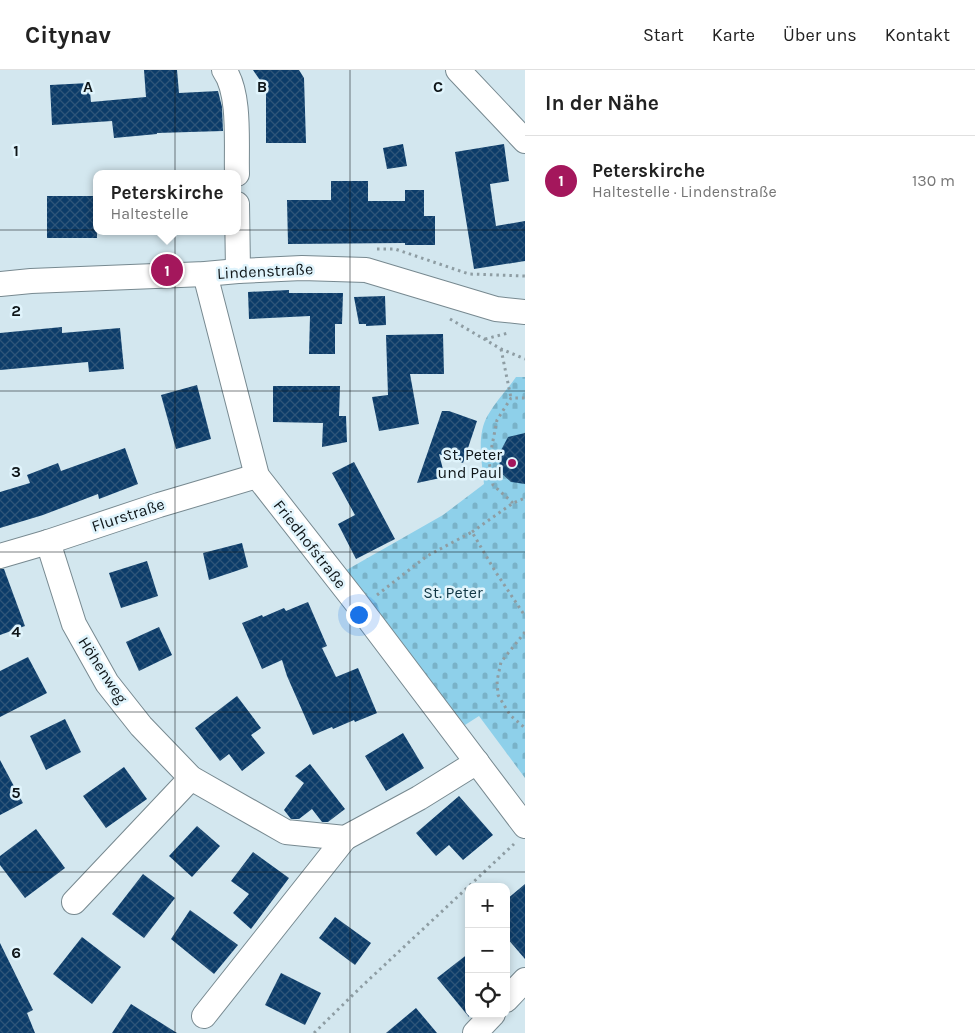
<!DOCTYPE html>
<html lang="de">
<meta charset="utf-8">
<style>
:root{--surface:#fff;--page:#f6f6f6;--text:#222;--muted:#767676;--line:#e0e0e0;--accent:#a4175c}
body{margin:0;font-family:Karla,sans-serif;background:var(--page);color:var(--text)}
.controls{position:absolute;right:15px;bottom:15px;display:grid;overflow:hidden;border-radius:10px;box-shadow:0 2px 8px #0003}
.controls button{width:45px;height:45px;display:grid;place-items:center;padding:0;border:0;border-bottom:1px solid var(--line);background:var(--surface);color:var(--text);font:25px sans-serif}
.you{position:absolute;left:358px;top:544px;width:18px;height:18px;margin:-12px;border:4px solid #fff;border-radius:50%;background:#1a73e8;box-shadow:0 0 0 8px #1a73e833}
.badge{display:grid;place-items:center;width:32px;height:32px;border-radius:50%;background:var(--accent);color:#fff;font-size:16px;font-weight:700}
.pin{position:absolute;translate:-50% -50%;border:2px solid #fff;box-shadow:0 1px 5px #0006}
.popup{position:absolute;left:93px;top:100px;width:148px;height:65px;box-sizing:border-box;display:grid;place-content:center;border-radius:10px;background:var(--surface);filter:drop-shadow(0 1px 4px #0005);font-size:16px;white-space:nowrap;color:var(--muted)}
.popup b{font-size:19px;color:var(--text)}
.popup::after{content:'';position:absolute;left:50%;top:100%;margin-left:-10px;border:10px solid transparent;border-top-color:var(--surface)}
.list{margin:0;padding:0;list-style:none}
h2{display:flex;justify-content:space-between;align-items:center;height:65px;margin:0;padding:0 20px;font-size:21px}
h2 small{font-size:16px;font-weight:400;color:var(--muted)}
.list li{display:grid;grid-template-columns:32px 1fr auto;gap:15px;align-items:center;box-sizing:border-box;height:90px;padding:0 20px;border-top:1px solid var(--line)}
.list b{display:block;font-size:19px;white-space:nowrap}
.list p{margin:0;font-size:16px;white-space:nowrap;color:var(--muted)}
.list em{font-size:16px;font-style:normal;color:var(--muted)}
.icon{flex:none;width:28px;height:28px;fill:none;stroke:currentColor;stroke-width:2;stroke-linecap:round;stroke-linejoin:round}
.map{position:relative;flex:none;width:525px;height:963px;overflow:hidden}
header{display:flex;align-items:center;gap:30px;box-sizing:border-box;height:70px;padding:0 25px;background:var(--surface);border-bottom:1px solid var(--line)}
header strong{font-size:24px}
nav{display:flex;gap:28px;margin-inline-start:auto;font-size:18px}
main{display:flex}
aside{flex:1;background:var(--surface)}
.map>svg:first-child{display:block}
</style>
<header>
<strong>Citynav</strong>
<nav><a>Start</a><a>Karte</a><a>Über uns</a><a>Kontakt</a></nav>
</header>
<main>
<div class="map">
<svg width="525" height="963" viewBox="0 0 525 963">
<defs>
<pattern id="cemetery-stones" width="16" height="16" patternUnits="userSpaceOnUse" patternTransform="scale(1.25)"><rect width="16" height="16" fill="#8ed0ea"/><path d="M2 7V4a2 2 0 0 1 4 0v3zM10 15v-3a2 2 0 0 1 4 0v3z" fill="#79b2c8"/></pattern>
<pattern id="building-cross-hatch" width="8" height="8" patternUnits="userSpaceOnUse" patternTransform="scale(1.25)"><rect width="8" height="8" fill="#0c3c69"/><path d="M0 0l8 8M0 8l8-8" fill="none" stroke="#2e5579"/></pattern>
</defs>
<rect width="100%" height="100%" fill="#d3e7ef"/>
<path fill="url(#cemetery-stones)" d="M 516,307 L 525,307 L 525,708 L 479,646 L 465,655 L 368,532 L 343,502 L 443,445 L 484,414 C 482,392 476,365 488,345 C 496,331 507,320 516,307 Z"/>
<g fill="url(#building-cross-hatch)">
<polygon points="144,0 177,0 179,23 218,21 222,37 223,61 157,63 157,64 114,68 112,51 52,55 50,15 89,13 91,32 146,27"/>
<polygon points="253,0 299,0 304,8 306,73 266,73 266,19"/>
<polygon points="403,74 407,96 387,99 383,78"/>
<polygon points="504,74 509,111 490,114 496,156 525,151 525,191 474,199 455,82"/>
<polygon points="331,111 368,111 368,131 405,131 405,120 424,120 424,146 435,146 435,175 405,175 405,173 288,174 287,130 331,130"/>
<rect x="47" y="126" width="50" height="42"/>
<polygon points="289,220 289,223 343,223 342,254 335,254 335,284 309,284 310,246 249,249 248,222"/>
<polygon points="385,226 386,255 366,256 366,254 359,254 354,227"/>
<polygon points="62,257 62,263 120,258 124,299 89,302 88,292 0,300 0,263"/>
<polygon points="443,264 444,304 410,304 419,354 379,361 372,327 388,325 386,265"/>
<polygon points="197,315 211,369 176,379 161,325"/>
<polygon points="273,316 340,316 339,346 346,346 347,372 322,377 323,353 273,352"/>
<polygon points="442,341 449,341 477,351 463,393 439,384 445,407 417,413"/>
<polygon points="525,363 525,414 511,412 500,402 499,384 508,367"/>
<polygon points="125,378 138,414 99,429 98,424 43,445 0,458 0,422 30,413 27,405 58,393 61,401"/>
<polygon points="354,392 395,469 356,489 338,454 355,445 332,403"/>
<polygon points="242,473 248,497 209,510 203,483"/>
<polygon points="147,491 158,526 121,538 109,503"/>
<polygon points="0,499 4,499 25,556 0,565"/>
<polygon points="308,532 327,576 322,578 336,607 358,598 377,643 355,652 354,650 333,659 332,657 313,665 287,606 282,590 262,599 242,553 262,545 263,547 284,538 286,541"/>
<polygon points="159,557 172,585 139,601 126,572"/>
<polygon points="28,587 47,623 0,647 0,601"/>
<polygon points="237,626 261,658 251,665 265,683 242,701 229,684 220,691 195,658"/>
<polygon points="65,649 81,682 46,700 30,666"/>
<polygon points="403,663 424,698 386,721 365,686"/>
<polygon points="0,690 23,733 0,745"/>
<polygon points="310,694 345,739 328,752 322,752 312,739 299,749 291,749 284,740 304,713 295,706"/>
<polygon points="124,697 147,729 106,758 83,726"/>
<polygon points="459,726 493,765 463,790 449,775 436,786 416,763"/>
<polygon points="197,756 220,776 192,807 169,786"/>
<polygon points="36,759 65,798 25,828 0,795 0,786"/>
<polygon points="253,782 289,808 251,859 233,843 249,824 231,811"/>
<polygon points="143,804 175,828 144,868 112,844"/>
<polygon points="525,814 525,889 506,867 506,830"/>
<polygon points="190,840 238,875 214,904 171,869"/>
<polygon points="335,847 371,873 355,895 319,868"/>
<polygon points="82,867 121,897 92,934 53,904"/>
<polygon points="0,873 33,940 27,943 35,963 0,963"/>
<polygon points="469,883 469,947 437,908"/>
<polygon points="281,903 321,923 305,955 265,935"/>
<polygon points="131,934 177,963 112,963"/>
<polygon points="416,938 437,963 386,963"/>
</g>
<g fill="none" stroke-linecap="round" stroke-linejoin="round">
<g stroke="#778990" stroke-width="26">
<g id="minor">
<path d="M 224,0 C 241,23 236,76 237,104"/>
<polyline points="458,0 525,71"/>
<polyline points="237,134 238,201"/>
<polyline points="205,204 257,406 355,531 525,756"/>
<polyline points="0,214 31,211 205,204 238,201 302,198 366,200 496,239 525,242"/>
<polyline points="48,472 74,554 107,613 141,656 191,708 286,762 345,768 419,728 477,692"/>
<polyline points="0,486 48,472 159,435 257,406"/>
<polyline points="74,832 191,708"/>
<polyline points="506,930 525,910"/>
<polyline points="204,946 345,768"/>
<polyline points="475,963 493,944"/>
</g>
</g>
<g stroke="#8e9da3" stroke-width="3" stroke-dasharray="2.5 4" stroke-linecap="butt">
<polyline points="377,179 395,179 469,204 525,206"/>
<polyline points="450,249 501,279 525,289"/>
<polyline points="485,269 508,263"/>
<polyline points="501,279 511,328"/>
<polyline points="513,433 493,415 489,391 497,350 511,328 525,328"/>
<polyline points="472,462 513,433 525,428"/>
<polyline points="377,525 427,486 472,462 495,501 525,546"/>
<polyline points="525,562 501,592 497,611 498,625 510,645 525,658"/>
<polyline points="314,963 361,917 514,774"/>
</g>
<use href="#minor" stroke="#fff" stroke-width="24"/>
</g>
<path fill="none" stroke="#0f1619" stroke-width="1" stroke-opacity="0.55" d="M 175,0 L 175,963M 350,0 L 350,963M 0,160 L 525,160M 0,321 L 525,321M 0,482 L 525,482M 0,642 L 525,642M 0,802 L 525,802"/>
<circle fill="#a4175c" stroke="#e0f4fc" stroke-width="2" cx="512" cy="393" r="5"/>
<g text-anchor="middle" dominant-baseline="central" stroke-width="5" stroke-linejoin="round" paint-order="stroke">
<g font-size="16" fill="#0f1619" stroke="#e0f4fc">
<text transform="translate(265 201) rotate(-3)">Lindenstraße</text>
<text transform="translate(128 445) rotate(-18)">Flurstraße</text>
<text transform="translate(310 474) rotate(52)">Friedhofstraße</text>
<text transform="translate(103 600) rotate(57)">Höhenweg</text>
</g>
<g font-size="16" fill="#0f1619" stroke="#e0f4fc" text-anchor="end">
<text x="502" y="384">St. Peter<tspan x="502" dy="18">und Paul</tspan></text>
</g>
<g font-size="16" fill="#113745" stroke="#e0f4fc">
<text x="453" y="522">St. Peter</text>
</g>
</g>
<g font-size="16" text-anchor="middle" font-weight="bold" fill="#0f1619" stroke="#e0f4fc" stroke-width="5" stroke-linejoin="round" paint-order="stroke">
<text x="88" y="22">A</text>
<text x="262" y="22">B</text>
<text x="438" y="22">C</text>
<text x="16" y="86">1</text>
<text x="16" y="246">2</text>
<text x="16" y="407">3</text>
<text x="16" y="567">4</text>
<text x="16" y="728">5</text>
<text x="16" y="888">6</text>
</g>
</svg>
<div class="controls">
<button>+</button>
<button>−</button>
<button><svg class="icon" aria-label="locate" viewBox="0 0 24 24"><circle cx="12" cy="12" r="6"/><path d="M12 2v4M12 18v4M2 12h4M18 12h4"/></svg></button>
</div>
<div class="you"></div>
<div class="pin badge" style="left:167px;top:200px">1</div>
<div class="popup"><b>Peterskirche</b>Haltestelle</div>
</div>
<aside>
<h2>In der Nähe<small></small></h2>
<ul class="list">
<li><span class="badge">1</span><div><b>Peterskirche</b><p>Haltestelle · Lindenstraße</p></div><em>130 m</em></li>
</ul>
</aside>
</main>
